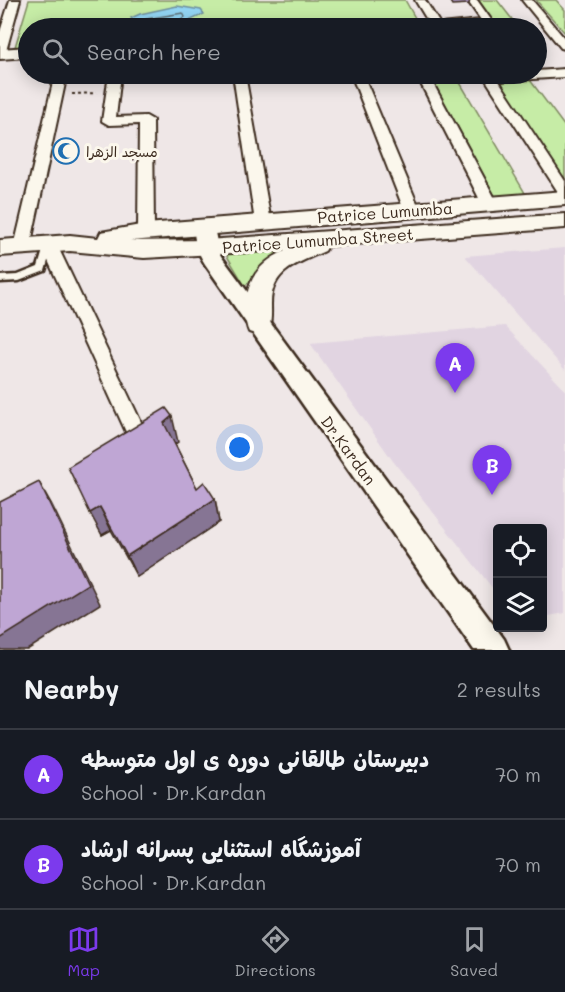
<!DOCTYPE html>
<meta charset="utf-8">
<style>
:root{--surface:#171b24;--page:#20242c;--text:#f1f3f6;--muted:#9ea1a6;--line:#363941;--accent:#7c3aed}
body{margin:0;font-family:Mali,"Playpen Sans Arabic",sans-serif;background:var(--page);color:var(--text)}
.controls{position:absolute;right:18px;bottom:18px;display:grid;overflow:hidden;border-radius:6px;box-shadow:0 3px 15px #0003}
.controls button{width:54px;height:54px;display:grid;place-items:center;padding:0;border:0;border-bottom:2px solid var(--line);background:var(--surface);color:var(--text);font:30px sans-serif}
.you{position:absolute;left:240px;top:448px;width:21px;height:21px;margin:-15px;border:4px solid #fff;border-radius:50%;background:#1a73e8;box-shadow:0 0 0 9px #1a73e833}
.badge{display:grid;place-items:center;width:39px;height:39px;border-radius:50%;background:var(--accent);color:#fff;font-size:20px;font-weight:700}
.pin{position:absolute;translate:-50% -50px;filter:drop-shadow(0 2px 3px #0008)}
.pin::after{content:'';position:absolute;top:32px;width:21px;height:18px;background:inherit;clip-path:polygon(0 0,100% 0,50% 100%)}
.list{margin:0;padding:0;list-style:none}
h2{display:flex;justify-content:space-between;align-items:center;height:78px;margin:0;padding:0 24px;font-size:26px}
h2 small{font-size:20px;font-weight:400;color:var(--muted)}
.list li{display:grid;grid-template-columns:39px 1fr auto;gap:18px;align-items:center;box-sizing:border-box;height:90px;padding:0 24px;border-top:2px solid var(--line)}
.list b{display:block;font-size:22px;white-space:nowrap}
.list p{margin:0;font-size:20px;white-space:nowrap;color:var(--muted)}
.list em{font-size:20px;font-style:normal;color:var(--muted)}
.icon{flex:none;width:33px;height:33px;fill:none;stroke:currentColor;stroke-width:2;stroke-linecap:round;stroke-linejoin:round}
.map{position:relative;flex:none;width:565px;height:650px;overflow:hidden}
.search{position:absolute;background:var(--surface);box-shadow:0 3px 15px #0003;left:18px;right:18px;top:18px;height:66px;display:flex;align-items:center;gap:15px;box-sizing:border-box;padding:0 21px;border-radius:33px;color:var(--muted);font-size:22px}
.sheet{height:258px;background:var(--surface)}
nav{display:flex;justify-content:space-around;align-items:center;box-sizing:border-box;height:84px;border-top:2px solid var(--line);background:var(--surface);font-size:16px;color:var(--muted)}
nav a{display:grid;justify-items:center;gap:3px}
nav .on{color:var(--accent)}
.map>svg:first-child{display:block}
</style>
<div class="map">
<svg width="565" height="650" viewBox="0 0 565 650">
<rect width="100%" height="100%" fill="#efe7e7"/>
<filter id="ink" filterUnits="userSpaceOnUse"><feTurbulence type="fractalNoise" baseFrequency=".0167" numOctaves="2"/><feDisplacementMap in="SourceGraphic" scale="12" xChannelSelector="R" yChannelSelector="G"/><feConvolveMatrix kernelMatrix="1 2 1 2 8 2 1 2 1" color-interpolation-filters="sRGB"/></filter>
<g filter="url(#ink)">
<g fill="#e1d4e1">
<polygon points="565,248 565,370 465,256"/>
<polygon points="505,326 565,390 565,613 543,617 542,528 498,528 497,594 393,461 310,343"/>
</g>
<g fill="#c6eca6" stroke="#808b62" stroke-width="1.5">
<polygon points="29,0 405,0 419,25 359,28 28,28 28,46 15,47"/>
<polygon points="477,0 497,0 519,28 498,28"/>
<polygon points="536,0 556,0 565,10 565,33"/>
<polygon points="429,74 455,74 528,198 497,200"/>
<polygon points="530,80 565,127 565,183 497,82"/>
<polygon points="282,248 245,286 224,251"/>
</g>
<polygon fill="#93d6f5" stroke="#70919f" stroke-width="1.5" points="177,6 201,10 204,14 174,28 140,26 131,18 140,14"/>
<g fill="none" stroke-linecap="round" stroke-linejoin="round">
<polyline stroke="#5e6f74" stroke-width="1.5" points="146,28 146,19 183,13 185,17 177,23 176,28"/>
<g stroke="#3b2a1e" stroke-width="5">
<polygon id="service" points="48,244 52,247 45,271 19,281 0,282 0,276 18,275 38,267 44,247"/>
</g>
<g stroke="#3b2a1e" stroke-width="4">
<g id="minor">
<polygon points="10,0 20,0 6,51 0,54 0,32"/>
<polygon points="415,0 425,0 440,24 481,20 467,0 477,0 497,28 432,28"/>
<polygon points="522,0 532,0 565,39 565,49 561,48"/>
<polygon points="565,69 565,77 499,81 565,181 565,197 560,195 482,74 536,74 536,71"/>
<polygon points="55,74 67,74 30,247 28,251 16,251 14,247"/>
<polygon points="109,74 121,74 116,117 146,116 153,120 154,231 146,236 138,231 139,124 109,125 102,121"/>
<polygon points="233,74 245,74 271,222 263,227 255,222"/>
<polygon points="351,74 363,74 420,210 417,213 407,213 404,210"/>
<polygon points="416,74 428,74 498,204 495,207 490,209 482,204"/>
<polygon points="49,240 55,241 57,245 151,443 148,449 141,452 134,449 131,443 41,245 43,241"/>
</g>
</g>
<g stroke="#3b2a1e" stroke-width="5">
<path id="tertiary" d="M 204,221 L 211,222 C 217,232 216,246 221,256 L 504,639 L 509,650 L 474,650 L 205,264 C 198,253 190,234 197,222 Z"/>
</g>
<g stroke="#3b2a1e" stroke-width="4">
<g id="secondary">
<polygon points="428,23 442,25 445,28 420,28"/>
<polygon points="28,47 28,57 0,59 0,49"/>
<path d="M 565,191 L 565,205 L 130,241 L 207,240 L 565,214 L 565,228 L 328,246 L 325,251 C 299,263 271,270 271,304 C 271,314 272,323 267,332 L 258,335 L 249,332 C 245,324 246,317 246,308 C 246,279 261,261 287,250 L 144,258 L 70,251 L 0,256 L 0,240 L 70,235 L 98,238 L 101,232 L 146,224 Z"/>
</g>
</g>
<polyline stroke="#3b2a1e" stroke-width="2" stroke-dasharray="3 3" stroke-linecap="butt" points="72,94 97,93"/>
<use href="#service" fill="#fbf7ec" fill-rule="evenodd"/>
<use href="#minor" fill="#fbf7ec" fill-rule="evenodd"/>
<use href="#tertiary" fill="#fbf7ec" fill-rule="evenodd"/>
<use href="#secondary" fill="#fbf7ec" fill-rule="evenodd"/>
</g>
<g fill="#a48fb6" stroke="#3b2a1e" stroke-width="1.5">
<polygon points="449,0 470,0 469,4 452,5"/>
<polygon points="178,442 175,444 197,488 215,499 219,522 137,577 111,530 102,535 68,467"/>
</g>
<g fill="#867494" stroke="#3b2a1e" stroke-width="1.5">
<polygon points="172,416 178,442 170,448 164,423"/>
<polygon points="39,482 52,505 100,604 27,650 0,650 0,639"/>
<polygon points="215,499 219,522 137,577 127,556"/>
<polygon points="100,507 111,530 102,535 90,513"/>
</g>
<g fill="#bfa6d4" stroke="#3b2a1e" stroke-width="1.5">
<polygon points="166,408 172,416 164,423 197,488 204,482 215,499 127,556 100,507 90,513 68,467"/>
<polygon points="39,482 88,584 0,639 0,502"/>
</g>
</g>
<defs>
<g id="mosque-ring" transform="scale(1.35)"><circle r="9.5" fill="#fbf7ec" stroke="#1f6fb2" stroke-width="1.5"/><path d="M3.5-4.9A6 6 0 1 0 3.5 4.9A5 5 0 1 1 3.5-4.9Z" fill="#1f6fb2"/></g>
</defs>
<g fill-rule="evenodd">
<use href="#mosque-ring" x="66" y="151"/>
</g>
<g text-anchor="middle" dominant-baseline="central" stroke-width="6" stroke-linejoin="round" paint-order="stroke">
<g font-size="14" fill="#3b2a1e" stroke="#fbf7ec" text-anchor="start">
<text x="86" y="151">مسجد الزهرا</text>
</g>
<g font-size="16" fill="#3b2a1e" stroke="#fbf7ec">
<text transform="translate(385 212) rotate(-4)">Patrice Lumumba</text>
<text transform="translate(318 240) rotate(-4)">Patrice Lumumba Street</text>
<text transform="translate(349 450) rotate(54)">Dr.Kardan</text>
</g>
</g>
</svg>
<div class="controls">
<button><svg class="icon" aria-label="locate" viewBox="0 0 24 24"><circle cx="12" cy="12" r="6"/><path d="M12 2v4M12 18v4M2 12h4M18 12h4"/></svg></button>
<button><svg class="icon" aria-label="layers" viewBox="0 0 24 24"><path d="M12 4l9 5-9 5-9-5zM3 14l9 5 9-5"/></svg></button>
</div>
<div class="you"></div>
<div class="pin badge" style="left:455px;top:393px">A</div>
<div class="pin badge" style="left:492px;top:495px">B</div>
<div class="search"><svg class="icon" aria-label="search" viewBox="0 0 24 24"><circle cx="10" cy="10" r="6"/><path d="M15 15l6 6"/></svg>Search here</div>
</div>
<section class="sheet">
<h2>Nearby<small>2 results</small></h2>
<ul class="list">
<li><span class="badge">A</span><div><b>دبیرستان طالقانی دوره ی اول متوسطه</b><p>School · Dr.Kardan</p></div><em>70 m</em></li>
<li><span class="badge">B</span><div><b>آموزشگاه استثنایی پسرانه ارشاد</b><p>School · Dr.Kardan</p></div><em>70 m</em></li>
</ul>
</section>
<nav>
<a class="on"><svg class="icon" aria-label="map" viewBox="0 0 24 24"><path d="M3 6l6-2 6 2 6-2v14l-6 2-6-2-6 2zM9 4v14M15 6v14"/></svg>Map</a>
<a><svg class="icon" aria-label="directions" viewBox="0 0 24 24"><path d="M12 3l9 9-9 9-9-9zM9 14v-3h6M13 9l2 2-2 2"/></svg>Directions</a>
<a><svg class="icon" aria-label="saved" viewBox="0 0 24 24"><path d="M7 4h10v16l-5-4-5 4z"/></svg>Saved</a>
</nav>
